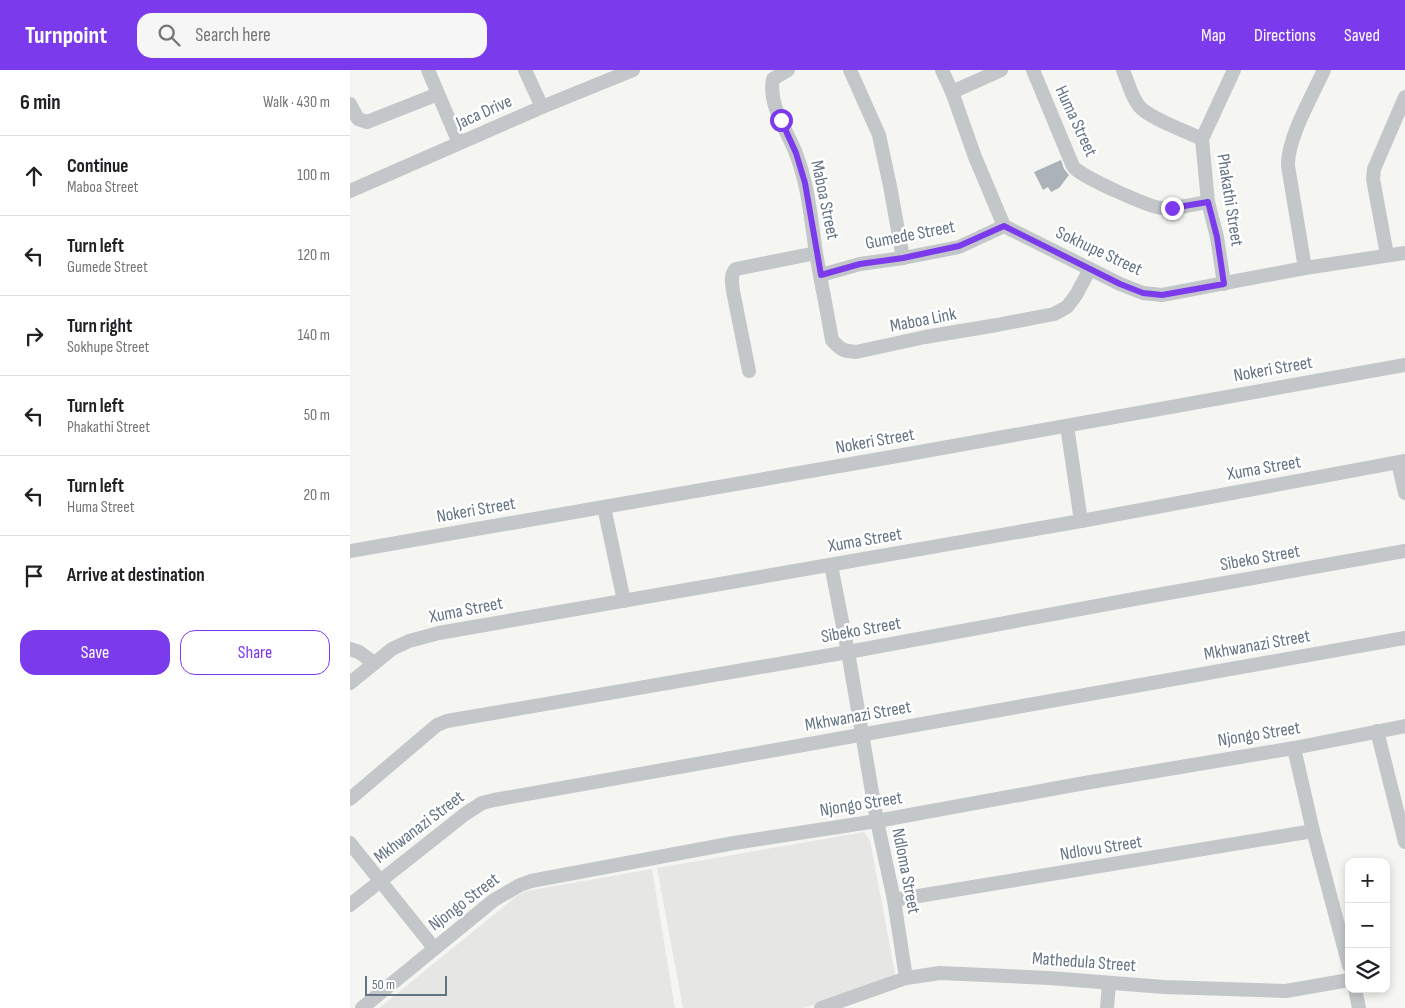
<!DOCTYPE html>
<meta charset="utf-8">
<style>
:root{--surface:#fff;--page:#f6f6f6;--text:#202124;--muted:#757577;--line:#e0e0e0;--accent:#7c3aed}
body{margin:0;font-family:"Sofia Sans Condensed",sans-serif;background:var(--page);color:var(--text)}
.controls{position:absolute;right:15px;bottom:15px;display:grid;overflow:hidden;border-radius:10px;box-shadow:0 2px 8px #0003}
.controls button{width:45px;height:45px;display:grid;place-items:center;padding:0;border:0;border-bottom:1px solid var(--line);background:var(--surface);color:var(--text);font:25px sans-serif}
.scale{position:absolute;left:15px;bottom:12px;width:82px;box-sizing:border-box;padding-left:5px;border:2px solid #647484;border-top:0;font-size:14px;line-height:18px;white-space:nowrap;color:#647484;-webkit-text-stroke:4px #fff;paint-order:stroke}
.stop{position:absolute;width:15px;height:15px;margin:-11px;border:4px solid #7c3aed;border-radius:50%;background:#fff}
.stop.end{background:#7c3aed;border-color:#fff;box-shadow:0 1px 5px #0008}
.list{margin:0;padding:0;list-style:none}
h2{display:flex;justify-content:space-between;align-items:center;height:65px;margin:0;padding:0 20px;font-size:21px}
h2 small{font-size:16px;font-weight:400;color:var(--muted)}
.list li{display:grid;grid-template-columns:32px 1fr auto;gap:15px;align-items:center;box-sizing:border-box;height:80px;padding:0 20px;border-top:1px solid var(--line)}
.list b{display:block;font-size:19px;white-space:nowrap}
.list p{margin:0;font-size:16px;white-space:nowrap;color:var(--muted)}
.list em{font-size:16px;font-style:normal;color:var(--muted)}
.actions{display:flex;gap:10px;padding:15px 20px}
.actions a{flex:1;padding:11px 0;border:1px solid var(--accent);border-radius:15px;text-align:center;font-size:18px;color:var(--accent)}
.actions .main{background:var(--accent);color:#fff}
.icon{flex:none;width:28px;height:28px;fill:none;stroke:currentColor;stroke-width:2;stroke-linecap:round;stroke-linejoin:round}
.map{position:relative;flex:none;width:1055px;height:938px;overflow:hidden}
header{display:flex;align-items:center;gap:30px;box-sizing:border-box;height:70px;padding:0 25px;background:var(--accent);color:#fff}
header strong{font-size:24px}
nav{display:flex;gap:28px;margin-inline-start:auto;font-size:18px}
.search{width:350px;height:45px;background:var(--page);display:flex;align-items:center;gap:12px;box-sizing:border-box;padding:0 18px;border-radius:15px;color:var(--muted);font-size:19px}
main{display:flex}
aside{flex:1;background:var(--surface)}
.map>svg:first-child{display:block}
</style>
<header>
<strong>Turnpoint</strong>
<div class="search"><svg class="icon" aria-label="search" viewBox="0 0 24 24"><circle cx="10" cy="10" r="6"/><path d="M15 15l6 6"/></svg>Search here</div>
<nav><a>Map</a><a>Directions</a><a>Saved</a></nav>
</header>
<main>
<aside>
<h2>6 min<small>Walk · 430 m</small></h2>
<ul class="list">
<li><svg class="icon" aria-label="ahead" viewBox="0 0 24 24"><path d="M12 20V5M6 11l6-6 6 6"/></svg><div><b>Continue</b><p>Maboa Street</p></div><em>100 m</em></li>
<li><svg class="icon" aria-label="left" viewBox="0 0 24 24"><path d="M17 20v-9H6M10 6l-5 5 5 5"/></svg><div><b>Turn left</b><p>Gumede Street</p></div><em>120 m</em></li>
<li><svg class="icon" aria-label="right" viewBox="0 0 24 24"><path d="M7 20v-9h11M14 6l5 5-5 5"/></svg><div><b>Turn right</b><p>Sokhupe Street</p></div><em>140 m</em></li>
<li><svg class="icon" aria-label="left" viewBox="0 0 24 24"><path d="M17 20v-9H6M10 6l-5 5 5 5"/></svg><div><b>Turn left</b><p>Phakathi Street</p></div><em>50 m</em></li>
<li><svg class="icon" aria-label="left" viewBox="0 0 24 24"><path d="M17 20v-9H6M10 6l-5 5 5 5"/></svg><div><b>Turn left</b><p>Huma Street</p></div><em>20 m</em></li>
<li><svg class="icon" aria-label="arrive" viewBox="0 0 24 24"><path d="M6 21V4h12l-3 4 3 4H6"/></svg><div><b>Arrive at destination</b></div></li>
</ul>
<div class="actions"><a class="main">Save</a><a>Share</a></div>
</aside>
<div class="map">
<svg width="1055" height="938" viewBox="0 0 1055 938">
<rect width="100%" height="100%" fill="#f5f6f2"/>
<g fill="#e6e7e5">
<polygon points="514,762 520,770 545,903 543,908 454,938 333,938 307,798"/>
<polygon points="302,799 325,938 29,938 168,825 176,821"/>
</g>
<polygon fill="#abb2b8" points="711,90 714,99 719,105 709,118 701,122 698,117 693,120 684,102"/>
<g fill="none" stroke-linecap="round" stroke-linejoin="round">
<g stroke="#c3c7ca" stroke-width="14">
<polyline points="78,0 109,73"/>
<polyline points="175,0 192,37"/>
<path d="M 438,0 L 423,9 C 418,34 436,59 445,81 C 458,113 461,149 466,183 C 471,212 477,241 482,270 C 491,280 493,281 506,282 L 575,267 L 647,255 L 704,244 L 717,237 L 726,225 L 740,199"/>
<polyline points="500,0 529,65 540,116 553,188"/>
<polyline points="592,0 602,22 625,87 654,156 770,214 793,223 812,225 955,198 1055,183"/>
<path d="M 683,0 L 722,94 C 722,95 726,100 727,100 C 738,109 798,137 812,138 C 827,139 844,134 858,132"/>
<path d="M 773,0 C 778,12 781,26 789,36 C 800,49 836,61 852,69"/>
<polyline points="602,22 651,0"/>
<polyline points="0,34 8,49 17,52 88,24"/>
<polyline points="0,121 192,37 283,0"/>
<polyline points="1037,185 1023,109 1024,99 1055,27"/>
<path d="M 955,198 L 938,96 C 937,69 962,26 974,0"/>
<polyline points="471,205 510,194 553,188 609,177 654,156"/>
<polyline points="874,214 867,167 858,132 852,69 884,0"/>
<path d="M 399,301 L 383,221 C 382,213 380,204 386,199 L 466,183"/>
<polyline points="717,356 731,451"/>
<polyline points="1048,393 1055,423"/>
<polyline points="254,437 274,531"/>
<polyline points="0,481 553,385 1055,295"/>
<polyline points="481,495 498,582 527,751 544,830 556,908"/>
<polyline points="0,579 9,582 24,593"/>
<polyline points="0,613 42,579 59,571 89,563 731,451 1055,391"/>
<polyline points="1027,661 1055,772"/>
<polyline points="944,678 963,761 999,896"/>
<polyline points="0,729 87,655 97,651 498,582 790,528 1055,481"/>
<polyline points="0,773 84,878"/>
<polyline points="544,830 963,761"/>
<polyline points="0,835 115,744 132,733 144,730 1055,568"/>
<polyline points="1005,919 1009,938"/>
<polyline points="12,938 144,830 170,815 181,811 384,773 527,751 729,714 944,678 1055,656"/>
<polyline points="471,938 556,908 590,903 699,908 814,917 936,921 999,910"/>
<polyline points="757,938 759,913"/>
</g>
</g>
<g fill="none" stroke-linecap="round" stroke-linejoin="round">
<polyline stroke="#7c3aed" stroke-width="6" points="431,50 446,83 455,113 471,205 510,194 553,188 609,176 654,156 770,214 793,223 812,225 874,214 867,167 858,132 822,138"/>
</g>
<g text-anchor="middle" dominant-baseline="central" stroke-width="5" stroke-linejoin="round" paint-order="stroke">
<g font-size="18" fill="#647484" stroke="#fff">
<text transform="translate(134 42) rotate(-24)">Jaca Drive</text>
<text transform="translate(726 51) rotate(65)">Huma Street</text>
<text transform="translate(475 130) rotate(78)">Maboa Street</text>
<text transform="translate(880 130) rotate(81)">Phakathi Street</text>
<text transform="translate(560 165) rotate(-11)">Gumede Street</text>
<text transform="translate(749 181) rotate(25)">Sokhupe Street</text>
<text transform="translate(573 250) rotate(-11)">Maboa Link</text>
<text transform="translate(923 299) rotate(-10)">Nokeri Street</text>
<text transform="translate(525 371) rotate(-10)">Nokeri Street</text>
<text transform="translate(914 398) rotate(-10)">Xuma Street</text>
<text transform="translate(126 440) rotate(-10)">Nokeri Street</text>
<text transform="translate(515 470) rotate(-10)">Xuma Street</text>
<text transform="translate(910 488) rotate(-10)">Sibeko Street</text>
<text transform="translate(116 540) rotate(-11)">Xuma Street</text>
<text transform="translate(511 560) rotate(-10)">Sibeko Street</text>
<text transform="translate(907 575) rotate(-10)">Mkhwanazi Street</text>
<text transform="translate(508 646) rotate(-10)">Mkhwanazi Street</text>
<text transform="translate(909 664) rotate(-9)">Njongo Street</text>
<text transform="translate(511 734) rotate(-9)">Njongo Street</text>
<text transform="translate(69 757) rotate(-37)">Mkhwanazi Street</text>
<text transform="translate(751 778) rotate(-9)">Ndlovu Street</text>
<text transform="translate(556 801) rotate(79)">Ndloma Street</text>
<text transform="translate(114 832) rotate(-37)">Njongo Street</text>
<text transform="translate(734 892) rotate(4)">Mathedula Street</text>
</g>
</g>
</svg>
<div class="controls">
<button>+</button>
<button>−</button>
<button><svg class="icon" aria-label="layers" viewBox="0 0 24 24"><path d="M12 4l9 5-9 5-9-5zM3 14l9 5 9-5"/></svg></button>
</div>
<div class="scale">50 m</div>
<div class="stop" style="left:431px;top:50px"></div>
<div class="stop end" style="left:822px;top:138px"></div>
</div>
</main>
